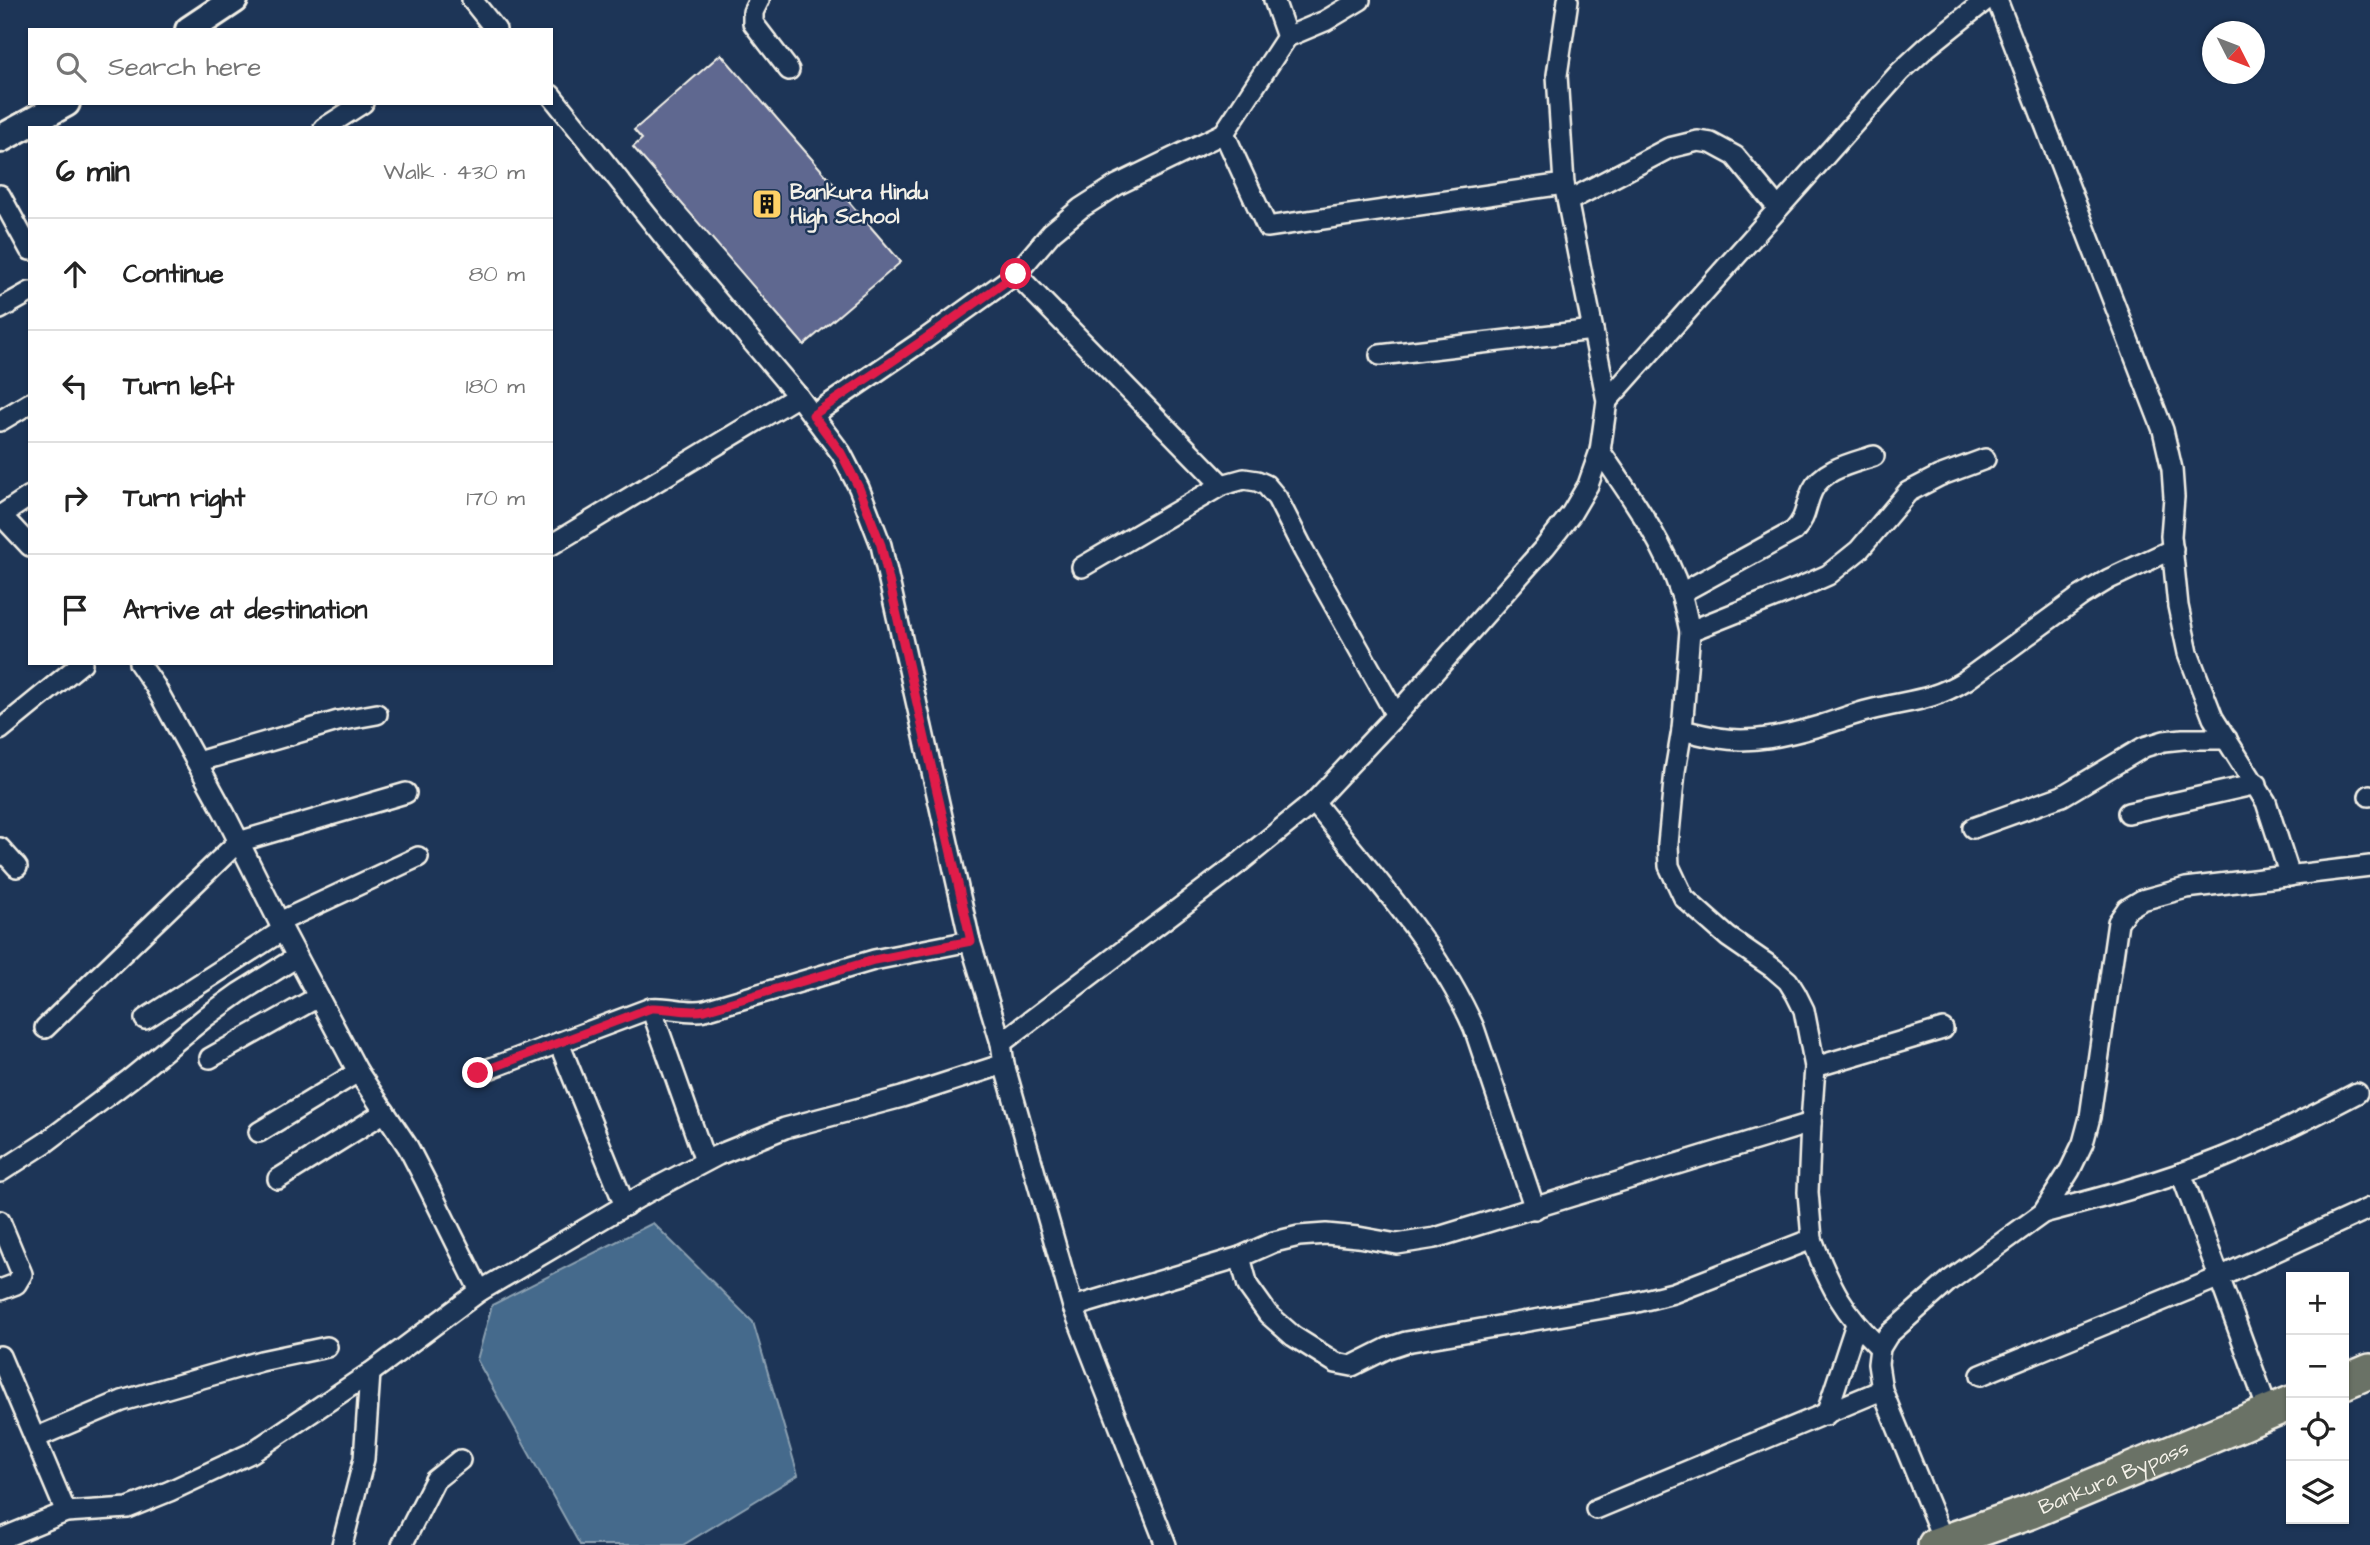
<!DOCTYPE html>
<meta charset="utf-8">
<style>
:root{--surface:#fff;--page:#f6f6f6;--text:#222;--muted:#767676;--line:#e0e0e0}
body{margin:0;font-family:"Architects Daughter",sans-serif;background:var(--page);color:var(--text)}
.controls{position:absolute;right:21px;bottom:21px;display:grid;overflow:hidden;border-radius:0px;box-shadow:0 2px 5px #0004}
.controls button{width:63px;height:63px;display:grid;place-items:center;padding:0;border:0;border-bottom:2px solid var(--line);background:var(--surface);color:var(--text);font:35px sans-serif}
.compass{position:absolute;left:2202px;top:21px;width:63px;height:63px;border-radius:50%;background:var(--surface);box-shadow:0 2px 5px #0004;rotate:132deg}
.stop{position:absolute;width:21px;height:21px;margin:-16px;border:5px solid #e11d48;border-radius:50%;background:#fff}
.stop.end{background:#e11d48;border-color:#fff;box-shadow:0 2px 7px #0008}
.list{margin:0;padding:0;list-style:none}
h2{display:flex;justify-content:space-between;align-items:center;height:91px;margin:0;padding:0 28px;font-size:30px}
h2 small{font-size:23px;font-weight:400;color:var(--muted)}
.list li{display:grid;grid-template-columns:46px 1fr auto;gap:21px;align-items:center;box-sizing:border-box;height:112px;padding:0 28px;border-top:2px solid var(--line)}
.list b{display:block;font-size:26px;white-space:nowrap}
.list em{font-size:23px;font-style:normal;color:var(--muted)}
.icon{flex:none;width:38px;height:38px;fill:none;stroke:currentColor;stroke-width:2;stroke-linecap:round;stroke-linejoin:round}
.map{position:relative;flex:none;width:2370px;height:1545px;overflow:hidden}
.search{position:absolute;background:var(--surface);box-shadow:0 2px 5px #0004;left:28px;top:28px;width:525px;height:77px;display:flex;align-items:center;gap:18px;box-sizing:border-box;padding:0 24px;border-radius:0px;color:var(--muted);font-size:26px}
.panel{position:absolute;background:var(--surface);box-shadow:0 2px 5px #0004;left:28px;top:126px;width:525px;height:539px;border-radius:0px}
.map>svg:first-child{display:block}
</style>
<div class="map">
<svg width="2370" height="1545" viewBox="0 0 2370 1545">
<rect width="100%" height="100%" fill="#1d3557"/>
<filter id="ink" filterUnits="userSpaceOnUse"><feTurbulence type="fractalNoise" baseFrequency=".0143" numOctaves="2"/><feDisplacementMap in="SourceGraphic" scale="14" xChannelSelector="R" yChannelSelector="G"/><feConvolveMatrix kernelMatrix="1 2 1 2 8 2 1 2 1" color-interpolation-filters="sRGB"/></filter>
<g filter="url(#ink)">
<polygon fill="#456a8c" stroke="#8ba0b1" stroke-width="2" points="653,1223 753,1322 798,1475 683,1545 580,1545 477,1360 492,1305"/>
<polygon fill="#5e6890" stroke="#f4f1e8" stroke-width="2" points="721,54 901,262 804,345 633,147 642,139 634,130"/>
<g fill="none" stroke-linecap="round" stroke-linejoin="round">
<g stroke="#f4f1e8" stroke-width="24">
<g id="street">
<polyline points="472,0 496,30"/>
<polyline points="759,0 753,12 753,23 789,70"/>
<polyline points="1274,0 1287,37"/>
<polyline points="1997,0 2163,430 2172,469 2174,497 2171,536 2178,606 2188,653 2213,718 2266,802 2290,876"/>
<polyline points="551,95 677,253 798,396 841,453 859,488 881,545 970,941 1001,1043 1004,1064 1073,1307 1166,1545"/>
<polyline points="324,128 363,103"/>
<polyline points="1224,133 1267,227 1564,184"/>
<polyline points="0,195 30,250"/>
<polyline points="1568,201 1669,148 1698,141 1711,143 1735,156 1778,208"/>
<polyline points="1016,274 1222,485"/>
<polyline points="0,309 30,292"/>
<polyline points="1380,355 1593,330"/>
<polyline points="1607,401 1900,72 1927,47 1986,0"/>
<polyline points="813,415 925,339 1016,274 1052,232 1081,208 1117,185 1224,133 1287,37 1325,21 1360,0"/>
<polyline points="0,421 30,403"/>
<path d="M 1600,451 C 1630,495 1664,542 1681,594 C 1685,606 1687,619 1690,631 L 1801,587 L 1828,575 L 1859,550 L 1908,492 L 1939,476 L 1985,459"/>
<polyline points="1,515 30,546"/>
<polyline points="0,516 30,496"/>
<polyline points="551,545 798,396"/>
<polyline points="1082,567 1222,485 1244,479 1257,481 1266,485 1277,498 1304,551 1396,715"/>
<path d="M 1681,593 L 1794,531 C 1808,515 1804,508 1812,491 C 1822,469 1853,463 1874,456"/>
<polyline points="139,663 155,686 225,814 283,930 358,1072 408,1147 425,1180 480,1291"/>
<polyline points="0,730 82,663"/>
<path d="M 1682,730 C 1694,733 1706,736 1719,738 C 1751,744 1788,735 1819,726 C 1836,721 1853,714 1870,710 C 1909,700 1930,702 1966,680 L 2081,596 L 2109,579 L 2173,549"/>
<polyline points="197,762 338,721 377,714"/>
<polyline points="2369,796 2370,795"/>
<path d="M 1314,802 C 1370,873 1438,945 1474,1028 L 1535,1209"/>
<polyline points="2128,813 2257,784"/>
<polyline points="1973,828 2062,796 2144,747 2164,741 2183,739 2227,739"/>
<polyline points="0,848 17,867"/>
<polyline points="279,922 418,857"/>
<polyline points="651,1008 705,1161"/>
<polyline points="145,1019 283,930"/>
<polyline points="45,1028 238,842 406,793"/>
<polyline points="559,1043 625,1206"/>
<polyline points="1001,1043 1239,863 1314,802 1396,715 1545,547 1571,514 1588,485 1600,451 1607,401 1564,184 1557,75 1568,0"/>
<polyline points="210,1058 318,997"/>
<polyline points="1815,1067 1943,1029"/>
<path d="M 478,1073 L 651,1008 C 669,1006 687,1014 705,1010 L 874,960 L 970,941"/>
<polyline points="259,1132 358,1072"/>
<polyline points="0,1172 45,1143 130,1079 207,1016 239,993 297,957"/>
<polyline points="2181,1173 2269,1413"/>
<polyline points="278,1179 385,1112"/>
<path d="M 2043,1213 C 2104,1197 2164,1181 2222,1158 C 2269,1139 2313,1116 2357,1093"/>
<polyline points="0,1221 22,1274 16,1284 0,1290"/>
<path d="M 1812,1239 C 1830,1287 1844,1313 1880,1348"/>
<polyline points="1240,1257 1248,1286 1268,1314 1293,1336 1336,1363 1352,1366 1388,1348 1406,1342 1633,1303 1673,1293 1812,1239 1808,1192 1811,1123"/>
<polyline points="1073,1307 1240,1257 1274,1242 1299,1236 1326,1234 1358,1237 1397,1244 1435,1238 1811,1123 1815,1067 1804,1010 1796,994 1788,981 1773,968 1728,937 1684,898 1669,866 1668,844 1675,771 1682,730 1690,631"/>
<polyline points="0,1356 66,1512"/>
<polyline points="1981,1375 2220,1277 2370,1208"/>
<polyline points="1826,1415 1856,1324"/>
<polyline points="35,1438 122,1401 261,1361 327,1347"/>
<polyline points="1596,1509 1882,1390"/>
<polyline points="0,1539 66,1512 128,1508 170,1491 251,1453 370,1373 480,1291 646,1193 718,1155 785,1128 902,1097 1004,1064"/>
<polyline points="1944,1542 1882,1390 1878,1364 1880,1348 1888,1335 1949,1281 2043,1213 2070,1170 2083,1143 2090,1117 2118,922 2127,909 2142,900 2186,888 2370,866"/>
<polyline points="342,1545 364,1459 370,1373"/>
<polyline points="402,1545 435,1480 460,1460"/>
</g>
</g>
<g stroke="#f4f1e8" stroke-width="32">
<g id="secondary">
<polyline points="189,30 234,0"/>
<polyline points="0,139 66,103"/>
</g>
</g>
<g stroke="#f4f1e8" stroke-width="38">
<g id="highway">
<polyline points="2344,1382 2370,1371"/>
<path id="s1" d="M 1935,1545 L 2030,1512 L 2291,1403"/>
</g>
</g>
<use href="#street" stroke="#1d3557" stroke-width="19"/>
<use href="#secondary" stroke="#1d3557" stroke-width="26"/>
<use href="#highway" stroke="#6a7266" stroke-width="33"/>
</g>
</g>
<g fill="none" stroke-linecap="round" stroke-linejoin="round" filter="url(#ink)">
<path stroke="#e11d48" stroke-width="9" d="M 478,1073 L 651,1008 C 669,1007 687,1014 705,1010 L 874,960 L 971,941 L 881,545 L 859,488 L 841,453 L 813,415 L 925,339 L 1016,274"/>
</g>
<defs>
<g id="building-square" transform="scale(1.575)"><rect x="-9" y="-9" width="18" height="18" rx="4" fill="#ffd166" stroke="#1d3557"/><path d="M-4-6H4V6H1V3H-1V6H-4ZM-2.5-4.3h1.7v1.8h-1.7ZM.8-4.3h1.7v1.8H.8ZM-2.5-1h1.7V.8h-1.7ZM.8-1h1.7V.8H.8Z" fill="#111"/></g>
</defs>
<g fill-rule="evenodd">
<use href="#building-square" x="767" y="204"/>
</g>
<g text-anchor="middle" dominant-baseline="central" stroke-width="5" stroke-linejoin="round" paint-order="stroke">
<g font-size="21" font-weight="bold" fill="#f4f1e8" stroke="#1d3557" text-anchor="start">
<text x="790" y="192">Bankura Hindu<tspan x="790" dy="24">High School</tspan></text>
</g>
<g font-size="21" fill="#f4f1e8" stroke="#1d3557">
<text stroke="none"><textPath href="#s1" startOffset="191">Bankura Bypass</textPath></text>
</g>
</g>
</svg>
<div class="controls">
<button>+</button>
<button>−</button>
<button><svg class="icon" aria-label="locate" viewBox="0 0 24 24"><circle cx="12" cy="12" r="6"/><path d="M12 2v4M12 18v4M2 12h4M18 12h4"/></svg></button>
<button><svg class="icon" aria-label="layers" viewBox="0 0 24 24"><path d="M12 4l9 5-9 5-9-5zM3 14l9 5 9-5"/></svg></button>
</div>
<svg class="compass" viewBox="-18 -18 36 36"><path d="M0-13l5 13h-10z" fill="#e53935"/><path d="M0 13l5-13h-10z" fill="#767676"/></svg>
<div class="stop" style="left:1016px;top:274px"></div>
<div class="stop end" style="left:478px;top:1073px"></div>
<div class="search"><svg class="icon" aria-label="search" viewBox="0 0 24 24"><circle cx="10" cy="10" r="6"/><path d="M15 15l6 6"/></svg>Search here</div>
<section class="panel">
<h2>6 min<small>Walk · 430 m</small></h2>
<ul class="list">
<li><svg class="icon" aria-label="ahead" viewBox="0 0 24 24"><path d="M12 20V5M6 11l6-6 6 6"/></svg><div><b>Continue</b></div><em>80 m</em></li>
<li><svg class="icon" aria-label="left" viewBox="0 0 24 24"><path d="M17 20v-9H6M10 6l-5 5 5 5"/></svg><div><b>Turn left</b></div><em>180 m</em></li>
<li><svg class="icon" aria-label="right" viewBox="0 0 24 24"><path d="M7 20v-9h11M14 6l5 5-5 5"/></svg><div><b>Turn right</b></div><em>170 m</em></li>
<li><svg class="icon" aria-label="arrive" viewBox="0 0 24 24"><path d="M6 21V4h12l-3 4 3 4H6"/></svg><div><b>Arrive at destination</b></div></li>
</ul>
</section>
</div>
